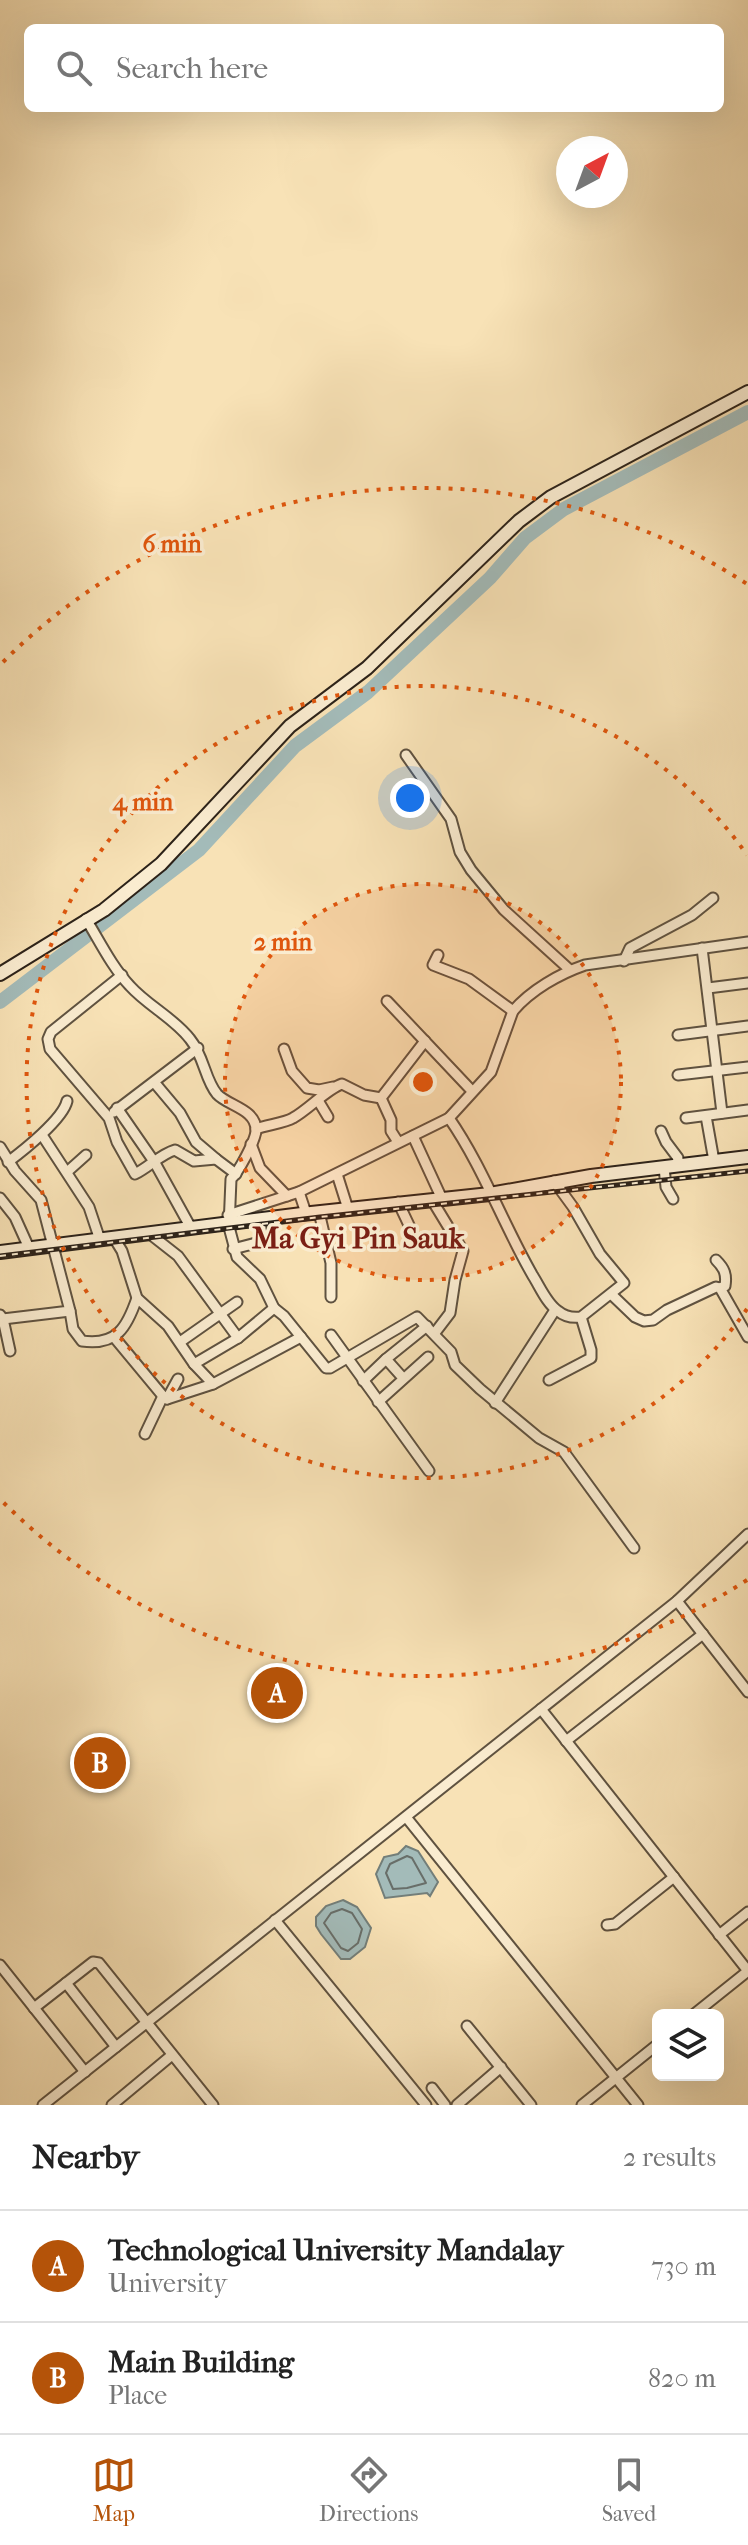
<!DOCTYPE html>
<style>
:root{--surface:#fff;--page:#f2f2f2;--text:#222;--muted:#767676;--line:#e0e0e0;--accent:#b45309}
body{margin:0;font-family:"IM FELL French Canon",serif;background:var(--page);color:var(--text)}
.controls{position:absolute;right:24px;bottom:24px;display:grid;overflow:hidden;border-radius:12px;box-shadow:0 8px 32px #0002}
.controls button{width:72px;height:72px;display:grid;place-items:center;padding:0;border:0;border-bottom:2px solid var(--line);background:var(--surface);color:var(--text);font:40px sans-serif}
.compass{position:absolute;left:556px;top:136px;width:72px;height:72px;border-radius:50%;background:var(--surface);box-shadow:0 8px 32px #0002;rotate:41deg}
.you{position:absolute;left:410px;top:798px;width:28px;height:28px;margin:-20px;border:6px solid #fff;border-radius:50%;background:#1a73e8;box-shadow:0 0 0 12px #1a73e833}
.badge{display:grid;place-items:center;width:52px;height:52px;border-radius:50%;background:var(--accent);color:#fff;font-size:26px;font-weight:700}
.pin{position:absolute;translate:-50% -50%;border:4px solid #fff;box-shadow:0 2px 8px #0006}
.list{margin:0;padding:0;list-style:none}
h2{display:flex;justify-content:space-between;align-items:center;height:104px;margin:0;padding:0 32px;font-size:34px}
h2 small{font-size:26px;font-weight:400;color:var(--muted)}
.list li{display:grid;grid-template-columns:52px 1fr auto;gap:24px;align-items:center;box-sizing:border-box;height:112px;padding:0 32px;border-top:2px solid var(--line)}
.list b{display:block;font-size:30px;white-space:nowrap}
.list p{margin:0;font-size:26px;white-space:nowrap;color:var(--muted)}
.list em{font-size:26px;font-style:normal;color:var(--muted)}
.icon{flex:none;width:44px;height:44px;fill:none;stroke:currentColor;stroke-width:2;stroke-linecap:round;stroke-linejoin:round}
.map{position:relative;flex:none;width:748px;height:2105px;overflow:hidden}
.search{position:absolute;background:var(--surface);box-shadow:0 8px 32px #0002;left:24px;right:24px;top:24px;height:88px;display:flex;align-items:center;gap:20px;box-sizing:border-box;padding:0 28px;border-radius:12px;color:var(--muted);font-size:30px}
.sheet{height:328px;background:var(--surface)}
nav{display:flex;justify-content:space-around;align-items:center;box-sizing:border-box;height:112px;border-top:2px solid var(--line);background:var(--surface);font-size:22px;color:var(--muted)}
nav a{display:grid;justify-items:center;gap:4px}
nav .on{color:var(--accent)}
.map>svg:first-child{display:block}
</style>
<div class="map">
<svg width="748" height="2105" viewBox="0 0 748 2105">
<rect width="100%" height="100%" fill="#f8e2b6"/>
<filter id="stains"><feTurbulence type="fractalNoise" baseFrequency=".0025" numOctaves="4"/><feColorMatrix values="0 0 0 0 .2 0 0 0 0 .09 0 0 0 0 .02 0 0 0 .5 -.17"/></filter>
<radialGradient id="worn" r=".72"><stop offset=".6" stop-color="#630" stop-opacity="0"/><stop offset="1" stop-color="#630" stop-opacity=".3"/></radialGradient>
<g fill="#a3bbb9" stroke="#737e79" stroke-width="2">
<polygon points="406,1846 418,1851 438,1882 430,1896 427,1893 385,1898 376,1874 384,1857 398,1854"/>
<polygon points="343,1900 357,1907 371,1928 365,1947 350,1959 341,1959 321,1934 316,1926 316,1917 326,1906"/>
</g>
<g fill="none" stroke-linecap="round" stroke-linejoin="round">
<g stroke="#686e69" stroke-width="2">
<polygon points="407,1856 412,1858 426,1883 407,1888 393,1889 386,1873 390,1864"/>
<polygon points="342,1909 352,1913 362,1929 358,1943 348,1951 341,1948 324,1923 331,1913"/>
</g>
<polyline stroke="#a3bbb9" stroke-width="14" points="0,1002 199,850 295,746 368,692 490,578 525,538 564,509 748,412"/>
<g stroke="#5f5240" stroke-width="13">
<g id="street">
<polyline points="406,755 451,819 460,852 471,870 504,910 570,970"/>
<path d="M 86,919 C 100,942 112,967 130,986 C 148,1006 174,1018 190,1039 C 204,1056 205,1080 217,1094 C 228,1106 256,1109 256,1130 C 256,1140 238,1173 231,1179 L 229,1227 L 237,1257 L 260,1279 L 274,1308 L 284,1316 L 326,1368 L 330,1368 L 417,1317 L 451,1352 L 455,1365 L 480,1389 L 539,1438 L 564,1452 L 634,1548"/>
<polyline points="702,948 722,1113"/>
<polyline points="438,955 433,965 469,979 513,1011"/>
<polyline points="624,961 630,948 692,915 713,898"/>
<path d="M 122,975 L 51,1032 L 48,1039 L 50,1049 L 109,1118 L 117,1142 L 135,1174 C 149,1167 161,1154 175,1150 L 194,1161 L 216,1159 L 236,1174"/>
<polyline points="708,988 748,983"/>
<polyline points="387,1001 472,1091"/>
<polyline points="678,1035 748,1026"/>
<polyline points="284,1049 292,1071 307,1088 319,1090 333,1087"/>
<polyline points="678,1075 748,1067"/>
<polyline points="154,1082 180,1113 196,1142 216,1159"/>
<polyline points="319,1102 328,1117"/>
<polyline points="117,1108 155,1163 191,1228"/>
<polyline points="114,1112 198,1048"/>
<polyline points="706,1116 714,1161"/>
<path d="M 449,1118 C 483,1167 503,1224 533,1276 C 540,1287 547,1304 558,1311 C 565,1317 573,1318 581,1317 L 624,1283 L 600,1254 L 573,1207 L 554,1181"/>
<polyline points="686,1118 748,1110"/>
<path d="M 256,1129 C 266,1125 285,1123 293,1118 C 309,1109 327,1089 342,1084 L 364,1095 L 381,1098"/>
<polyline points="661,1131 666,1142 678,1158 677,1165"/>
<polyline points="42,1135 89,1207 100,1240"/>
<polyline points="413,1136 442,1199"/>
<polyline points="398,1142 391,1131 391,1120 381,1098 425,1041"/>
<polyline points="251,1144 260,1168 287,1196"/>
<polyline points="0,1147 15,1171 41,1200 70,1311 3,1319"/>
<path d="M 8,1162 C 24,1150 63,1119 67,1101"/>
<polyline points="664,1167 666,1187 673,1199"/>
<polyline points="67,1172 86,1155"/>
<polyline points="337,1174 348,1209"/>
<polyline points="299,1192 306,1213"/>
<polyline points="0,1198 15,1217 29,1248"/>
<polyline points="432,1200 463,1251 455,1280 450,1313 434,1334"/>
<polyline points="398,1202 417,1242"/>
<polyline points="319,1212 331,1263 331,1297"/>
<path d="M 228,1215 L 299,1192 L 449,1118 L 491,1072 L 513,1011 C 531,990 559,974 585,965 L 748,942"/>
<polyline points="150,1234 178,1256 238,1338"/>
<polyline points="114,1238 122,1251 137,1298 168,1326 194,1364 213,1384"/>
<polyline points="233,1249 260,1242 262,1237 260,1220"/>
<path d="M 716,1260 C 724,1268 727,1274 725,1286 L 720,1288"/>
<polyline points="611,1294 635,1317 644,1321 653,1320 667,1310 716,1287 720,1288 748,1337"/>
<path d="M 70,1311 L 73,1329 L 82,1341 C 117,1346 127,1327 137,1298"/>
<polyline points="0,1315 3,1319 10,1351"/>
<polyline points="331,1335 429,1471"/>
<polyline points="114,1337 163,1396"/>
<polyline points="180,1342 237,1302"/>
<polyline points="386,1359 403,1378"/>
<polyline points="194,1364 238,1338 274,1308"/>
<polyline points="549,1380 591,1358 591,1350 581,1317"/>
<polyline points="363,1381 386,1359 427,1326"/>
<polyline points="167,1399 178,1379"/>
<polyline points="378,1402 428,1357"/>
<polyline points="495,1403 555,1310"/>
<polyline points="145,1434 163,1396 167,1399 213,1384 301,1337"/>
<polyline points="677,1601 748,1692"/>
<polyline points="541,1709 748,1971"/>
<polyline points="566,1741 703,1634"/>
<polyline points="406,1817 638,2105"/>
<polyline points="275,1920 426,2105"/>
<polyline points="607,1925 615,1924 674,1877"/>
<polyline points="719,1935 748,1912"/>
<polyline points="0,1965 85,2072"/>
<polyline points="66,1983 116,2047"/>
<polyline points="34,2008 93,1962 99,1963 213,2105"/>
<polyline points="693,2015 748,1971"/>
<polyline points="467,2026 531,2105"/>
<polyline points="432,2088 445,2105"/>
<polyline points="43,2105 677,1601 748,1534"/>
<polyline points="112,2105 172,2055"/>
<polyline points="457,2105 501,2067"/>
<polyline points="582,2105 658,2044"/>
</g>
</g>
<g stroke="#2c2219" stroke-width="16">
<g id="secondary">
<polyline points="0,974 104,910 161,864 290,726 367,668 519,521 551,497 748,392"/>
<polyline points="0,1252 302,1214 490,1194 591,1176 748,1157"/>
</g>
</g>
<use href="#street" stroke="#faecd0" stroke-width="9"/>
<use href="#secondary" stroke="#faecd0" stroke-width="12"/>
<g stroke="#2c2219" stroke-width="5">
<polyline id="rail" points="0,1256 320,1217 748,1171"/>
</g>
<use href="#rail" stroke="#faecd0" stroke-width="2" stroke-dasharray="6" stroke-linecap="butt"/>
</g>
<circle cx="423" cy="1082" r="198" fill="#df560d" fill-opacity=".12"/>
<g fill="none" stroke="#df560d" stroke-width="4" stroke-dasharray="4 8">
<circle cx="423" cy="1082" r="198"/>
<path d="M747 1309A396 396 0 1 1 747 855"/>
<path d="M747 1580A594 594 0 0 1 3 1502M3 662A594 594 0 0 1 747 584"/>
</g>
<g text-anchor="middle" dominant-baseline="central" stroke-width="7" stroke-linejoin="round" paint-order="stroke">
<g font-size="30" font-weight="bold" fill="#7a1f14" stroke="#faecd0">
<text x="358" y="1238">Ma Gyi Pin Sauk</text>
</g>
</g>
<circle cx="423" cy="1082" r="12" fill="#df560d" stroke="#faecd0" stroke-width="4"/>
<g font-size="24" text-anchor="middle" font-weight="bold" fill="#df560d" stroke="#faecd0" stroke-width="7" stroke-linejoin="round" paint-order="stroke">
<text x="172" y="552">6 min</text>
<text x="143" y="810">4 min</text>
<text x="283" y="950">2 min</text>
</g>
<rect width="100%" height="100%" filter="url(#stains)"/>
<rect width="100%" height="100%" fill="url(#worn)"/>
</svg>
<div class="controls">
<button><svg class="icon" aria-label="layers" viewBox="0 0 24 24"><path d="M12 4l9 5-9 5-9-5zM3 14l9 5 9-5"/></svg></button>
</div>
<svg class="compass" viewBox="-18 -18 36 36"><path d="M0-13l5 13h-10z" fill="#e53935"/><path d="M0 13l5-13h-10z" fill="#767676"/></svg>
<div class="you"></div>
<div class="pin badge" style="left:277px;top:1693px">A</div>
<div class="pin badge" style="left:100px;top:1763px">B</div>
<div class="search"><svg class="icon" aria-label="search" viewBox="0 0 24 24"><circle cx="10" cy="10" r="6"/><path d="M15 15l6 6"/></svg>Search here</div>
</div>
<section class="sheet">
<h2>Nearby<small>2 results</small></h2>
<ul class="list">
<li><span class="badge">A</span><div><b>Technological University Mandalay</b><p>University</p></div><em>730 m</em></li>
<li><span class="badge">B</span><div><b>Main Building</b><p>Place</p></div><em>820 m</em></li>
</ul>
</section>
<nav>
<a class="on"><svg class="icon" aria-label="map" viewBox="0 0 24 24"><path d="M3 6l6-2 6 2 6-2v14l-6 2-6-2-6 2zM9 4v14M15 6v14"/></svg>Map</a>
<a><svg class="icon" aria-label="directions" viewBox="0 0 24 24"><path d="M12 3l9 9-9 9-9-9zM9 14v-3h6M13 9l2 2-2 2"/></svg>Directions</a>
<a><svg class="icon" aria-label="saved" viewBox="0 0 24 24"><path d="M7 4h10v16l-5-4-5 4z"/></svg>Saved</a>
</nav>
